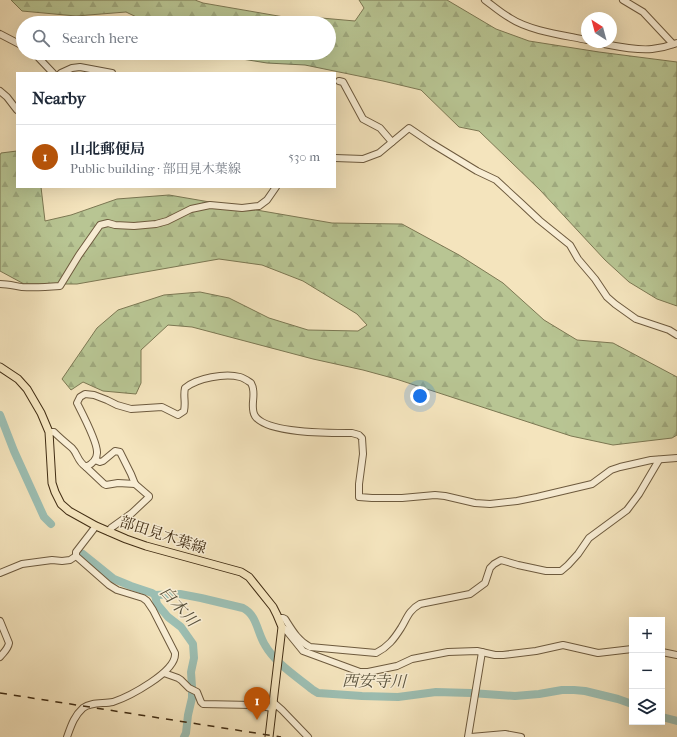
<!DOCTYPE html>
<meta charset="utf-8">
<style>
:root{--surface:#fff;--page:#f2f2f3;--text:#1f2937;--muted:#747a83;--line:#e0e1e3;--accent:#b45309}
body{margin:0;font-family:"IM FELL French Canon","Noto Serif JP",serif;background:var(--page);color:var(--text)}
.controls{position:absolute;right:12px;bottom:12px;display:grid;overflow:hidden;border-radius:0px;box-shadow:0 4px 16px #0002}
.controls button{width:36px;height:36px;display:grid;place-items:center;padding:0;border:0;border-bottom:1px solid var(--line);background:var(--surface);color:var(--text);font:20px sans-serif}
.compass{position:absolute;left:581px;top:12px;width:36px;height:36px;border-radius:50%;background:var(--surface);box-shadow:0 4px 16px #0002;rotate:324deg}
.you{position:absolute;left:420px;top:396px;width:14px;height:14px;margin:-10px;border:3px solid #fff;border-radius:50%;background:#1a73e8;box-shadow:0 0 0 6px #1a73e833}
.badge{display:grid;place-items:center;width:26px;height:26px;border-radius:50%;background:var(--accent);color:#fff;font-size:13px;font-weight:700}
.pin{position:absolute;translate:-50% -33px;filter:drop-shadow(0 1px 2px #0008)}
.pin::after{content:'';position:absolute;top:21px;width:14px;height:12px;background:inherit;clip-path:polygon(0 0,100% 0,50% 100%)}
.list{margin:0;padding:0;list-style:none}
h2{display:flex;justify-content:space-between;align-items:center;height:52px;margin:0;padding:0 16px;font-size:17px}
h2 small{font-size:13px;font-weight:400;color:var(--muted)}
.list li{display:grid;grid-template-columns:26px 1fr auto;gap:12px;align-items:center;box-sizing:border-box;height:64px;padding:0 16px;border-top:1px solid var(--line)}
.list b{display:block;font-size:15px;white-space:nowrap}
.list p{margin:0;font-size:13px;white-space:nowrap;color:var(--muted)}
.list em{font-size:13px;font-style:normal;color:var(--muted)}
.icon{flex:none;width:22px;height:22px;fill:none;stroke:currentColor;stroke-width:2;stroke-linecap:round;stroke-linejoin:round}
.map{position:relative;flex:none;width:677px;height:737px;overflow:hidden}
.search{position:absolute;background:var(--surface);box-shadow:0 4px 16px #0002;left:16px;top:16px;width:320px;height:44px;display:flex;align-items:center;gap:10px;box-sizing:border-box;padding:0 14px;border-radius:22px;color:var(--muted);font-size:15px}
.panel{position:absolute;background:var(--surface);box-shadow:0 4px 16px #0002;left:16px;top:72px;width:320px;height:116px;border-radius:0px}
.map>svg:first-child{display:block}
</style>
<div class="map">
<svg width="677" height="737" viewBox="0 0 677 737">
<defs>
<pattern id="forest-firs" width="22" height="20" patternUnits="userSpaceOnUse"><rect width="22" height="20" fill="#b8c593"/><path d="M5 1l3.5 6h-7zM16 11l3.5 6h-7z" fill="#9fa97e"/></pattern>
</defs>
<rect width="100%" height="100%" fill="#f4e4bd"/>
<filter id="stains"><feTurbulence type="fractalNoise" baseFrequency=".005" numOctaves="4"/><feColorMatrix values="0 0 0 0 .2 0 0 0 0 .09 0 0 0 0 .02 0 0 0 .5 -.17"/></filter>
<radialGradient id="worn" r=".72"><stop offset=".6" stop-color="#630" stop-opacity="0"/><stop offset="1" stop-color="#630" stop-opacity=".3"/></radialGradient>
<g fill="url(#forest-firs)" stroke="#7c7853">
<polygon points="11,0 195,0 203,3 284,17 310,17 355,21 364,8 359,0 447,0 496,29 529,41 599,52 677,62 677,306 657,299 629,282 605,260 540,190 479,131 459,127 421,90 383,81 305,65 267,63 217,55 212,53 329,53 329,23 149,23 126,12 76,16 22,11"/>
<polygon points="17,151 17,187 41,187 45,221 71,215 117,199 169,195 332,223 402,224 459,255 503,283 544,320 577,340 613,343 677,377 677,435 672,438 613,445 571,436 396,379 363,370 313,359 192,327 168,325 141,350 141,383 136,394 103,391 83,382 71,390 62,379 97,328 118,310 164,295 200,292 229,298 269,318 308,330 358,331 367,325 357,314 303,281 262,265 219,259 77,284 24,284 0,271 0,155 1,153"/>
</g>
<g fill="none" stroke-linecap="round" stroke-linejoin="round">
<g stroke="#9cbeb2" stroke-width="8">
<polyline points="0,415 14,451 44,517 51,524"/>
<polyline points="83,554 114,579 131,586 152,593 155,595 157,604 168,617 181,627 193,644 194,658 191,672 192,687 192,698 188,715 186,733 184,737"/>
<path d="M 155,595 L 180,594 L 201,598 L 243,608 C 257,615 257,632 265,645 C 275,663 297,677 313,690 L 318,693 L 362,696 L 398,697 L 436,692 L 471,693 L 515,696 L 539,694 L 562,690 L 574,690 L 585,691 L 618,699 L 632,704"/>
<polyline points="662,717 677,721"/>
</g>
<g stroke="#6d5a3e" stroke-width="8">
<g id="minor">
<path d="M 485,0 C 493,6 501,13 510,18 C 530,31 563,35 587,40"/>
<polyline points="623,0 643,12 673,44"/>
<polyline points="0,34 23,46"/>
<path d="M 595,42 L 599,43 C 615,46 637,51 652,49 C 661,48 669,46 677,43"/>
<polyline points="34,53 53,73"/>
<polyline points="61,73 72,68 80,67 112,73"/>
<polyline points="339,81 343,82 363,119 380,128 392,142"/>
<polyline points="0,91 7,97 17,110"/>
<polyline points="335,158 363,159 379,153 409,128 431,143 477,171 496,180 522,204 539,220 570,245 578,259 595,279 607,297 615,304 636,319 669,330 677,335"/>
<path d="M 0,284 C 8,284 15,286 22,287 C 35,288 48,287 60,286 L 79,255 L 100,225 L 108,223 L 115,225 L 134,226 L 156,224 L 167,221 L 191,209 L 210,205 L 242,208 L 259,206 L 267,200 L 276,187"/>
<path d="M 49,432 L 54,432 C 60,438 66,443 72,448 C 78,454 77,461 86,467 C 92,464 97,460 97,453 C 98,443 82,413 77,403 L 80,397 L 85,394 L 94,395 L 107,400 L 117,405 L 131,409 L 162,407 L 178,415 L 184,411 C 186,402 183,396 185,388 C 197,378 225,373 240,377 C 244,378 248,381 251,383 C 252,385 253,387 253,389 C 255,398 250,408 255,416 C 267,434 332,433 352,433 L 359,435 L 362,438 L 363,454 L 359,484 L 359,497 L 372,498 L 402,498 L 435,495 L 445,496 L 475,503 L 490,504 L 517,501 L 537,497 L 592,484 L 611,470 L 620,467 L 651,460 L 677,458"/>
<polyline points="95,460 100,462 103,461 115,451 120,452 131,474 135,484 149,496 149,497 132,513 111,528 109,532"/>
<polyline points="86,467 104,484 106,485 118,483 135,484"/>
<polyline points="0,573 22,564 52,560 62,561 70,560 76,556 76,552 96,526"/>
<path d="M 279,618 L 283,618 L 285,619 C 292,630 298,641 310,647 L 376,653 C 388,647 394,639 401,628 C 407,618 409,610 420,604 L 470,594 L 485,583 L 490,568 L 494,564 L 501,560 L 518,565 L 546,571 L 561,571 L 568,565 L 578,554 L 589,538 L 627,510 L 639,494 L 659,460"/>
<path d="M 0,621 L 9,643 C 8,649 4,652 0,657"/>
<polyline points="282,627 286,630 303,651 360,672 368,672 397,666 412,659 448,652 477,651 495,655 503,655 536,651 563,645 598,653 632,649"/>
<polyline points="662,652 677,655"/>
<polyline points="164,673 178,678 181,680 189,688 197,692 201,702 203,704 252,705 273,708"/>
<polyline points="274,703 282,710 308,737"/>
<path d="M 67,737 C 71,726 74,716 83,708 C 91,702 103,704 113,702 C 128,697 177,672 175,653 L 153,610 L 147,601 L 143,598 L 117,590 L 109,585 L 76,556"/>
<polyline points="468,737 482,652"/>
<polyline points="471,737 505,734 521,737"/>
</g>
</g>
<g stroke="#402c13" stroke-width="9">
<polyline id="major" points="0,367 18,379 27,389 41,413 49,432 52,483 55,492 61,504 69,511 96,526 126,539 146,546 241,572 249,577 273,607 277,615 282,627 269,737"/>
</g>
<use href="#minor" stroke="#f8edd4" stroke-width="6"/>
<use href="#major" stroke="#f4e4bd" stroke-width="7"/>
<polyline stroke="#402c13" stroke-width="1.5" stroke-dasharray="7 7" stroke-linecap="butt" points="0,693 281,737"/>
</g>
<g text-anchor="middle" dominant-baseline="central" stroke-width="3" stroke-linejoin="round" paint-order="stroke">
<g font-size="15" fill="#402c13" stroke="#f8edd4">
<text transform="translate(163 535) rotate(18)">部田見木葉線</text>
</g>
<g font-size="16" font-style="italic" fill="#57503b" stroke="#f8edd4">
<text transform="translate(179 606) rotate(48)">白木川</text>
<text transform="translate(374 681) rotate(1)">西安寺川</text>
</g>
</g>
<rect width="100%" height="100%" filter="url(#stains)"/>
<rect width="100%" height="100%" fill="url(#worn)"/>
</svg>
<div class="controls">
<button>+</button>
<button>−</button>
<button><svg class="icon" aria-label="layers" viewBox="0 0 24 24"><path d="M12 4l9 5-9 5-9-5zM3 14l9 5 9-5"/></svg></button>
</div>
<svg class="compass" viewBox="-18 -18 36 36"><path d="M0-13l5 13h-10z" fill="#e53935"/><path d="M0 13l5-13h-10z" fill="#747a83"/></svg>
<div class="you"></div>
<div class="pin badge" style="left:257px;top:720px">1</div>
<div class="search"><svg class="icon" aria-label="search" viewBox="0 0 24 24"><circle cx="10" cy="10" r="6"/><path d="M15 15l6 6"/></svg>Search here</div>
<section class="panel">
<h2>Nearby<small></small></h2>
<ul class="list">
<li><span class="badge">1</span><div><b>山北郵便局</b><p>Public building · 部田見木葉線</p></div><em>530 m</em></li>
</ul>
</section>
</div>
